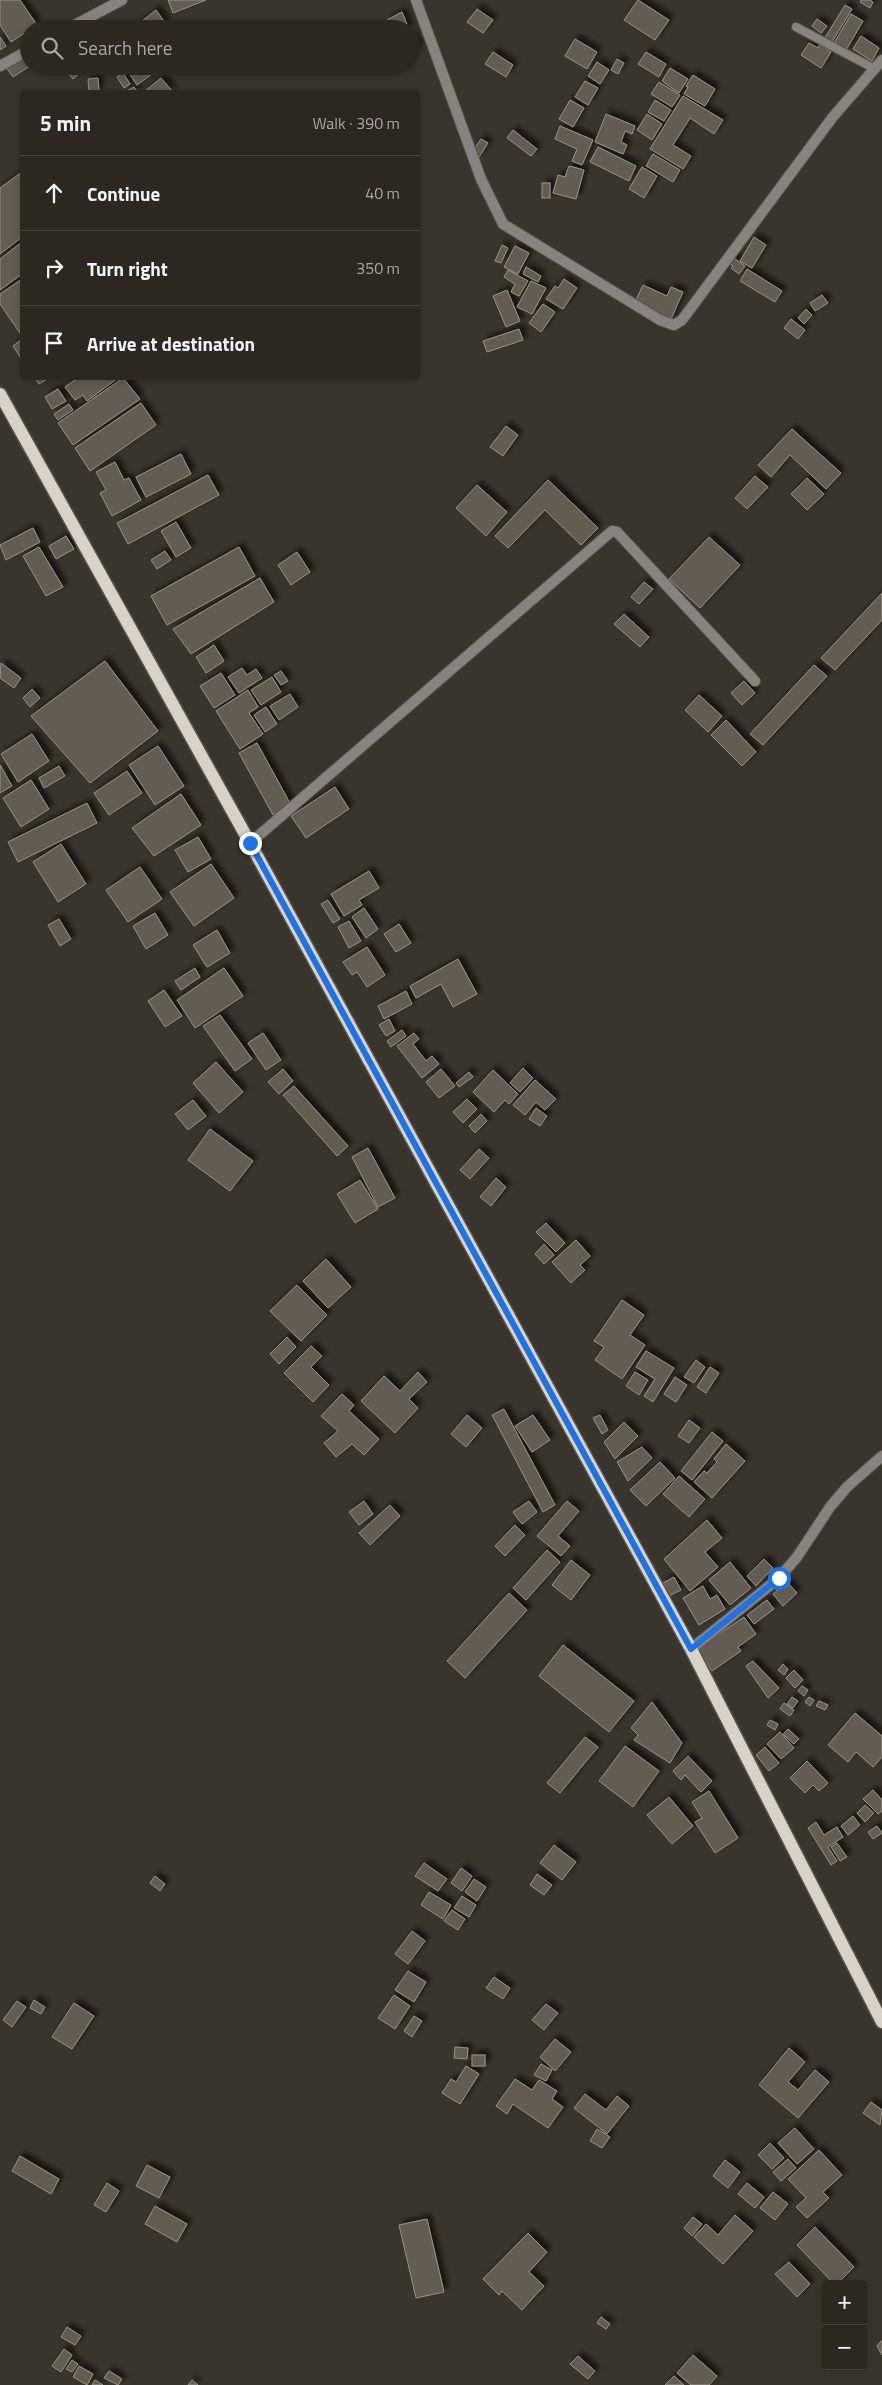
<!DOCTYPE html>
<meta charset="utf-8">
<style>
:root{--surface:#2c2821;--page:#34302a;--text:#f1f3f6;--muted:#a6a6a5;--line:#48443f}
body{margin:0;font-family:"Titillium Web",sans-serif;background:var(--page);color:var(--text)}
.controls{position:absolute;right:15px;bottom:15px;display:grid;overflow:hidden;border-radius:5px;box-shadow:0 2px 8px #0003}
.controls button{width:45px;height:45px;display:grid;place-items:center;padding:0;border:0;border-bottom:1px solid var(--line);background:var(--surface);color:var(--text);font:25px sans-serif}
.stop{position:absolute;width:15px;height:15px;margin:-11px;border:4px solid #1a73e8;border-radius:50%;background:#fff}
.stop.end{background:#1a73e8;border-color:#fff;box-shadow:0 1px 5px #0008}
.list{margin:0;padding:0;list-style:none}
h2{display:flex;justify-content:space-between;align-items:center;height:65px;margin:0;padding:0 20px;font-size:21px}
h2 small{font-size:16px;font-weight:400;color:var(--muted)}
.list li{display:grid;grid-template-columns:32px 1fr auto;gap:15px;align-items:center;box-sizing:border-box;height:75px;padding:0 20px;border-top:1px solid var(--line)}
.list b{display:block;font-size:19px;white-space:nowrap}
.list em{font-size:16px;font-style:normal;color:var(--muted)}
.icon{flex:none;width:28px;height:28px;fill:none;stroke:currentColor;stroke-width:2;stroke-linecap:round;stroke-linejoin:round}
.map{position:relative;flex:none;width:882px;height:2385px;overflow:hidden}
.search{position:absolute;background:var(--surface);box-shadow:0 2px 8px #0003;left:20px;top:20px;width:400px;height:55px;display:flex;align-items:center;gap:12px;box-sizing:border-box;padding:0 18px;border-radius:28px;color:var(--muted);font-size:19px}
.panel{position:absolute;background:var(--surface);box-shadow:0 2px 8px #0003;left:20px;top:90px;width:400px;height:290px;border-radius:5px}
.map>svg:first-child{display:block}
</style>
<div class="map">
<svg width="882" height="2385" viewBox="0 0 882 2385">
<defs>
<filter id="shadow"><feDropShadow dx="4.5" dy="-4.5" stdDeviation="2.5" flood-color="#0009"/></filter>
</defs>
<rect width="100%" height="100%" fill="#3a352c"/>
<g fill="#625c52" stroke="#989286" filter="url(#shadow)">
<polygon points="0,0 20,0 37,25 11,42 0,25"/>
<polygon points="168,0 206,0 173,13"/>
<polygon points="638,0 669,20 655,40 624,20"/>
<polygon points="861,0 870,0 873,2 870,8 860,2"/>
<polygon points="845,5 852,9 832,42 825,38"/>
<polygon points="477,9 493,20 483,33 467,22"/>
<polygon points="156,10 166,24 160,29 132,29"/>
<polygon points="402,12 409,29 392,29 387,20"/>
<polygon points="851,14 863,21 845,52 833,45"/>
<polygon points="817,19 827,26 821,33 812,26"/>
<polygon points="411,33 418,49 411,53"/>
<polygon points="861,36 879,48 872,61 853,49"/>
<polygon points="0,37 6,46 0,50"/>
<polygon points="575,39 597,52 587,69 565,56"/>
<polygon points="809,43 818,48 820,44 831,52 821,68 801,55"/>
<polygon points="29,52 30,66 13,77 6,67"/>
<polygon points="493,52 513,65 506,77 485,64"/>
<polygon points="646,52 666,64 659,77 638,64"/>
<polygon points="617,59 624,63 618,74 611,70"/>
<polygon points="597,62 609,70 600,84 588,76"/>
<polygon points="73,66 79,74 73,79 63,67"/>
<polygon points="121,66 131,66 132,68 126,73"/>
<polygon points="132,66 163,66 137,85 129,73 134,69"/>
<polygon points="670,68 688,79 679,93 662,81"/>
<polygon points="123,73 130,84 124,88 117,77"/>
<polygon points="693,75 715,89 705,106 684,94 688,87 686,86"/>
<polygon points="98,78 99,92 89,92 88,79"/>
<polygon points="161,78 173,92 144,92"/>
<polygon points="585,81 598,88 588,105 575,97"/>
<polygon points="659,82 680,95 672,107 651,94"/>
<polygon points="134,87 138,92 125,92"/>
<polygon points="683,96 723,120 714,134 690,118 673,145 691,156 683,169 650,149"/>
<polygon points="570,100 584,108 573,127 559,119"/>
<polygon points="655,100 671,110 664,121 648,112"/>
<polygon points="606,114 635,126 632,134 625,131 621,142 627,145 623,154 595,142"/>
<polygon points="647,114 662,124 652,140 637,130"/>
<polygon points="560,126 593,140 582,165 572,161 577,149 555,139"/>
<polygon points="513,130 537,149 531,156 507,138"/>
<polygon points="481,139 488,143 479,157 472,152"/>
<polygon points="598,147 636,166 629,181 590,162"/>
<polygon points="653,154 680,170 673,182 646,166"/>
<polygon points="569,166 584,170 576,199 553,193 558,175 565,177"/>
<polygon points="642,167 657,176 644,198 629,189"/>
<polygon points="22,172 22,237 0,254 0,188"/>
<rect x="542" y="183" width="8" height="15"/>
<polygon points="754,237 766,245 752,268 740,261"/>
<polygon points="22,242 22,274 0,290 0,259"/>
<polygon points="502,245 508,248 501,263 495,261"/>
<polygon points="515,246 529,253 518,274 504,267"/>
<polygon points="731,256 745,266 739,274 731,268 733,266 727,262"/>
<polygon points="526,267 541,276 538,282 523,274"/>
<polygon points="747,269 782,291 775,302 740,281"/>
<polygon points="508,270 528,281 519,296 511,292 515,284 504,277"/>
<polygon points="22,279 22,336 0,304 0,294"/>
<polygon points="564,279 577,288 563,309 546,299 555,286 558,288"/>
<polygon points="531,281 546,288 532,314 517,307"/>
<polygon points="643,285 667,296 671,287 683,292 671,319 635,302"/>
<polygon points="507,290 520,321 506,327 493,296"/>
<polygon points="822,295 828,303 815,311 810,303"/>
<polygon points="543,304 555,312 541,332 529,323"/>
<polygon points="806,309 812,315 804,324 798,318"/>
<polygon points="791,319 805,330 798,339 784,328"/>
<polygon points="519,329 523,340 487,352 483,341"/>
<polygon points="22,339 22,360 13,346"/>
<polygon points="35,378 49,378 39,384"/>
<polygon points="78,378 118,378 87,401 83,395 75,400 65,387"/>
<polygon points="123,378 140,399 73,445 58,423"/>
<polygon points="58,389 66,401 52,409 45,397"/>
<polygon points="141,403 156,425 90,471 75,448"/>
<polygon points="69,404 73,410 58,420 54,414"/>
<polygon points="506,426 518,435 503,456 490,447"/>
<polygon points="792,429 841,473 826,489 790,455 771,477 758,465"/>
<polygon points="181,454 191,474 146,497 136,477"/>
<polygon points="115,462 124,480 129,478 141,500 112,516 100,493 106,490 96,472"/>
<polygon points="208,475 219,495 128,544 117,523"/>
<polygon points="755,476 768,487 747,509 735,498"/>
<polygon points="807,478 824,494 807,510 791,494"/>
<polygon points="548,480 598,528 581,545 545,510 508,548 495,536"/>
<polygon points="477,485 507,512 486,536 456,508"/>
<polygon points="176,522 191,548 176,557 161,531"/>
<polygon points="33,528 40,542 6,560 0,545"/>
<polygon points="66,536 74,549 56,559 49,546"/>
<polygon points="709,537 740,565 700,608 669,579"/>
<polygon points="39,547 63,587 46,596 23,556"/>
<polygon points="239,547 255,576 167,625 151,596"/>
<polygon points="165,551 171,560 157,569 151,560"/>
<polygon points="297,552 310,572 291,585 278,565"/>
<polygon points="260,578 274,602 191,654 173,629"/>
<polygon points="644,582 653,589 639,604 631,597"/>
<polygon points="882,593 882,620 835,670 821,658"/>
<polygon points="624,614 649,637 640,647 614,624"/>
<polygon points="214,645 224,661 206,673 196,657"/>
<polygon points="105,661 158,731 90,783 31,716"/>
<polygon points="1,663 21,678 14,688 0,678"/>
<polygon points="814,665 827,676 763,745 750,734"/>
<polygon points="242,668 247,675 256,669 262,678 239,693 228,677"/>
<polygon points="281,671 288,681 281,685 274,675"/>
<polygon points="221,673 235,695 214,708 200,686"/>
<polygon points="272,677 281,692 261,705 251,690"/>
<polygon points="744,681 755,693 742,705 731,693"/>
<polygon points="32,689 40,698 30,707 23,698"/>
<polygon points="248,690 258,707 249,713 263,734 240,749 216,711"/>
<polygon points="290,694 298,707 279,720 270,706"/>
<polygon points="699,695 722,716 708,732 685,710"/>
<polygon points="266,707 277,724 265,732 254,715"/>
<polygon points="726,720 756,752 742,766 711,735"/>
<polygon points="32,734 49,761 18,782 1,754"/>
<polygon points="257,743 291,805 273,815 239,753"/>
<polygon points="158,746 184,786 155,805 129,765"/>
<polygon points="0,765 12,786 0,793"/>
<polygon points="59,766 65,776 44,788 39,778"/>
<polygon points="127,771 142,793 109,815 94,793"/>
<polygon points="31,780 49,809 21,827 3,798"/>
<polygon points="335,787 349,809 306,838 291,816"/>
<polygon points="181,794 201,825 154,856 132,828"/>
<polygon points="87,803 97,823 18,862 8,842"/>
<polygon points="198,837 211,859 188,872 175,850"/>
<polygon points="61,844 86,884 58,902 33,862"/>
<polygon points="211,864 234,898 194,926 170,892"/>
<polygon points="140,867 162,899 128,922 106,890"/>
<polygon points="369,871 379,888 359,900 362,905 344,916 331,894"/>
<polygon points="328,900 340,919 333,923 321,904"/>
<polygon points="364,908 378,929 366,938 352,917"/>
<polygon points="155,913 168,935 146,949 133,926"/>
<polygon points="59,919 71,939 60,946 48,925"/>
<polygon points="349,921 361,941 349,948 338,927"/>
<polygon points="399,924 411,943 396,952 384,934"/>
<polygon points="217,930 230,953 207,967 193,945"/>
<polygon points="367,947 385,975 367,987 357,972 352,975 343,962"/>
<polygon points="458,959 477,994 453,1007 441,984 416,998 410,986"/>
<polygon points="195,968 200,977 181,990 175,981"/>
<polygon points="224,968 243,996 195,1028 177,1000"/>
<polygon points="164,990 182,1016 165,1027 148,1001"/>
<polygon points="406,991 412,1004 384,1019 378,1006"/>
<polygon points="220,1015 252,1059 235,1071 203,1026"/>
<polygon points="389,1019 395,1031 386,1036 379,1025"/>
<polygon points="402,1030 406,1036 391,1047 387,1041"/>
<polygon points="263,1033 281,1060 266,1070 248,1043"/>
<polygon points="414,1033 419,1039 413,1044 426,1061 432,1056 439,1064 422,1078 397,1046"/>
<polygon points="216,1062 243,1092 219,1113 193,1083"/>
<polygon points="523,1068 533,1078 520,1092 510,1083"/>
<polygon points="283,1069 293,1081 279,1094 268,1082"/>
<polygon points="441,1069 455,1086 439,1098 426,1082"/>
<polygon points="493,1070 518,1094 509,1104 505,1100 494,1112 473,1092"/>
<polygon points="469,1072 473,1077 459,1087 456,1083"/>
<polygon points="535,1080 556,1099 545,1110 536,1102 525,1115 513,1105"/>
<polygon points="294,1086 348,1146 337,1156 283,1095"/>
<polygon points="467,1099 477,1109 463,1123 453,1112"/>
<polygon points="193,1100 206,1116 188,1130 175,1114"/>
<polygon points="536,1108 547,1116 540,1126 529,1119"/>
<polygon points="481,1114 487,1121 475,1133 469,1126"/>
<polygon points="210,1129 253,1161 230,1191 188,1160"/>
<polygon points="368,1148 395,1198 378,1207 352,1157"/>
<polygon points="479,1149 489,1158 470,1179 460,1170"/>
<polygon points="496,1178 506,1187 491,1206 480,1197"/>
<polygon points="360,1180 378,1209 355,1223 337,1194"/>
<polygon points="546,1223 565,1243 556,1252 536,1232"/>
<polygon points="576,1240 590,1256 580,1265 585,1270 571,1283 552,1262"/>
<polygon points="544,1244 554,1255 544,1264 535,1254"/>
<polygon points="326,1259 351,1287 328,1308 303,1281"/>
<polygon points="297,1285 327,1315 301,1341 270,1311"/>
<polygon points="622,1300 644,1315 630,1335 645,1345 622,1379 595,1360 604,1347 594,1341"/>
<polygon points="287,1337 296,1347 279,1364 270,1354"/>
<polygon points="311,1346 322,1356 311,1367 329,1385 313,1402 284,1373"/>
<polygon points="646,1351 674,1368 653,1402 644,1396 655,1379 636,1367"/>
<polygon points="696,1360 705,1367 694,1383 684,1377"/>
<polygon points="710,1367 719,1373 706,1393 697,1387"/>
<polygon points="418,1372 427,1382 409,1399 418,1408 395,1433 361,1401 384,1376 400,1391"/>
<polygon points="635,1372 648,1380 639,1395 626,1386"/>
<polygon points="675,1377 687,1385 676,1402 664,1394"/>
<polygon points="342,1394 354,1405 349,1411 379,1439 364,1455 352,1444 336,1457 324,1443 338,1431 321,1416"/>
<polygon points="504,1409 555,1505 543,1512 492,1415"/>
<polygon points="467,1415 482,1428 466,1447 451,1434"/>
<polygon points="533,1415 550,1440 532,1452 515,1426"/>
<polygon points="600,1415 608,1430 602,1434 593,1418"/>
<polygon points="689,1420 700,1428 689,1443 678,1436"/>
<polygon points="624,1422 638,1436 615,1459 604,1442"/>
<polygon points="712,1432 723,1441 692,1480 681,1471"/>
<polygon points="726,1444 745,1461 712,1498 694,1482 704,1471 707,1473 717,1462 714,1459"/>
<polygon points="642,1447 652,1458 628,1481 617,1462"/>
<polygon points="660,1462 675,1478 646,1506 630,1490"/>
<polygon points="679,1476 705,1499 689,1517 663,1494"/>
<polygon points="364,1501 373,1514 359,1525 349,1512"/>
<polygon points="529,1501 537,1512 522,1524 513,1512"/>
<polygon points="567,1501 579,1511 558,1536 570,1546 561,1556 537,1536"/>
<polygon points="390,1505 400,1516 370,1545 359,1533"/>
<polygon points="707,1520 722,1538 705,1552 718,1567 690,1591 664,1559"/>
<polygon points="515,1525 525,1535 505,1556 495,1546"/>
<polygon points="547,1550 560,1562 526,1600 513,1588"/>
<polygon points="764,1559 773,1568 756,1586 747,1576"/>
<polygon points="571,1560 590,1575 571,1600 552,1585"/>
<polygon points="730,1562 751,1588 730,1605 709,1580"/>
<polygon points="674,1577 681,1590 669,1596 663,1583"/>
<polygon points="787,1582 797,1593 783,1606 773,1594"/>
<polygon points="703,1586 710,1599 717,1595 725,1609 699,1625 683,1598"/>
<polygon points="509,1593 527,1610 465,1678 447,1661"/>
<polygon points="767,1600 774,1609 754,1624 747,1615"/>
<polygon points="744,1617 756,1634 738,1647 741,1651 712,1671 697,1649"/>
<polygon points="563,1645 634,1701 609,1732 539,1676"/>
<polygon points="753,1661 779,1688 768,1698 746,1666"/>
<polygon points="783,1664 788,1669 784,1675 778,1670"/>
<polygon points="794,1670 803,1680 795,1688 786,1678"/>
<polygon points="802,1686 808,1690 804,1696 798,1691"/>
<polygon points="792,1697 798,1701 793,1708 787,1704"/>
<polygon points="809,1697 814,1700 810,1706 805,1702"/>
<polygon points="819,1701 828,1705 825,1710 816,1706"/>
<polygon points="652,1702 682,1743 670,1763 634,1740 638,1735 631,1728"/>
<polygon points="784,1703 794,1710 790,1716 780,1709"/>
<polygon points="855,1713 882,1736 882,1757 873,1767 856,1752 848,1762 828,1745"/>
<polygon points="770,1720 778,1724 775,1730 767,1725"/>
<polygon points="788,1729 799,1739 794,1744 783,1734"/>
<polygon points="780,1732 794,1748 781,1759 767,1744"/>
<polygon points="585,1737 598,1747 560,1793 547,1783"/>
<polygon points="625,1746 659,1771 633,1807 599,1781"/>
<polygon points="765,1747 779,1763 769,1771 756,1755"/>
<polygon points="688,1756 712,1781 701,1792 685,1775 681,1780 673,1771"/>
<polygon points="807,1761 828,1783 819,1791 813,1785 805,1793 790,1778"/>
<polygon points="873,1790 882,1800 882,1811 878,1814 863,1799"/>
<polygon points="709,1791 738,1838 715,1853 695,1822 702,1818 692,1802"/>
<polygon points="669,1797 693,1826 672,1844 647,1815"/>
<polygon points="865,1805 874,1813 865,1822 857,1813"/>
<polygon points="853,1816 860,1825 848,1835 841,1826"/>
<polygon points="816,1822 824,1835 837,1827 843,1837 828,1847 837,1861 831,1865 808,1828"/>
<polygon points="877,1826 882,1833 873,1839 868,1832"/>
<polygon points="837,1843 847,1857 840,1861 831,1847"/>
<polygon points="554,1845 576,1862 562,1880 540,1863"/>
<polygon points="424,1863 447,1879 438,1891 415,1876"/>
<polygon points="461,1868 472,1876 462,1891 451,1883"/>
<polygon points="537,1874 552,1885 544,1895 530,1885"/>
<polygon points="155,1876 165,1884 160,1891 150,1883"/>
<polygon points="474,1879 486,1887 477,1901 465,1892"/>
<polygon points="429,1892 451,1905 443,1919 421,1905"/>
<polygon points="462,1896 476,1905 469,1917 454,1908"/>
<polygon points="452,1910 465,1919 458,1930 444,1921"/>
<polygon points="412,1931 425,1941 408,1964 395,1954"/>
<polygon points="408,1971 426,1982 414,2002 395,1990"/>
<polygon points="494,1977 510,1988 503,1999 486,1988"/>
<polygon points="394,1995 410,2006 395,2029 378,2018"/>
<polygon points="34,2000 45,2007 41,2014 30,2008"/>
<polygon points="17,2001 26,2007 12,2027 3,2020"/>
<polygon points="74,2003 94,2016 72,2049 52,2037"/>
<polygon points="546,2004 558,2013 544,2030 532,2020"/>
<polygon points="414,2016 422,2021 412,2037 404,2031"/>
<polygon points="555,2039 571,2052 555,2071 540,2057"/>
<polygon points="455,2047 468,2048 467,2059 454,2058"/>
<polygon points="789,2048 805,2062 788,2082 798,2090 815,2070 829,2082 798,2118 759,2085"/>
<rect x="472" y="2055" width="13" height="11"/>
<polygon points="541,2064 552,2070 546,2081 534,2075"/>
<polygon points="466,2066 479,2074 460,2104 442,2093 451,2079 456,2082"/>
<polygon points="515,2079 532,2090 539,2080 557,2091 552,2099 563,2107 548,2128 513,2104 507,2114 496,2106"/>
<polygon points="585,2094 606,2110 617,2096 629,2106 607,2134 574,2108"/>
<polygon points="871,2102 882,2110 880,2125 863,2113"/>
<polygon points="795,2128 814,2149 797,2164 778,2143"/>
<polygon points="597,2129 610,2137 602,2148 590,2141"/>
<polygon points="770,2143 784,2158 772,2169 758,2155"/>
<polygon points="819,2150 842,2175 823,2192 829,2198 807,2218 796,2207 806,2198 788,2179"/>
<polygon points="20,2156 59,2179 51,2194 12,2171"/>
<polygon points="788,2159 796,2168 781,2181 773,2172"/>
<polygon points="725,2160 740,2172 728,2188 713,2176"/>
<polygon points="147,2165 170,2177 159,2198 136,2186"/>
<polygon points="107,2183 119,2191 106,2212 94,2205"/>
<polygon points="747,2183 764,2197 755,2208 738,2194"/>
<polygon points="773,2192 788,2204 775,2220 760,2208"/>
<polygon points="155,2206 187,2224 177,2242 145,2224"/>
<polygon points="735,2215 753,2231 723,2264 694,2237 706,2224 718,2235"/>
<polygon points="693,2217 702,2224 692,2236 684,2228"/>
<polygon points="427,2219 444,2292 416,2298 399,2225"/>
<polygon points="815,2227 854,2267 837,2284 834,2284 797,2245"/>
<polygon points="528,2233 547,2252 529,2272 544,2286 522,2310 502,2291 499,2295 483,2279"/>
<polygon points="789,2262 810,2284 797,2297 775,2274"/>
<polygon points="601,2317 610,2324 606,2329 597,2323"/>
<polygon points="67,2327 81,2336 75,2345 61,2337"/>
<polygon points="882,2340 882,2355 877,2346"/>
<polygon points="64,2349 72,2355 61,2372 52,2366"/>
<polygon points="693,2355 717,2376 709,2385 691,2385 677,2373"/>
<polygon points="578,2356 595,2371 588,2379 570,2364"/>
<polygon points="72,2360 78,2364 72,2372 66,2369"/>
<polygon points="79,2366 93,2374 87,2385 73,2377"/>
<polygon points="109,2371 122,2379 118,2385 104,2378"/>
<polygon points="674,2376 684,2385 665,2385"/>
<polygon points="95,2380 103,2385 92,2385"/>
<polygon points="192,2380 198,2385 188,2385"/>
</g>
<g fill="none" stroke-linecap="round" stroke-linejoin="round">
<g stroke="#58544b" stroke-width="10">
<polyline id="service" points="796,27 875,69"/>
</g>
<g stroke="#58544b" stroke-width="12">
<g id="minor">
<polyline points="416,0 481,179 503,224 660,320 674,325 682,320 832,118 882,60"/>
<polyline points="67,29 122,0"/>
<polyline points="0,66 29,50"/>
<polyline points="250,843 612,531 617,532 755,681"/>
<polyline points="691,1649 779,1578 797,1557 830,1507 847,1487 882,1456"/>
</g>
</g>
<g stroke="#58544b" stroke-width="15">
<polyline id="primary" points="0,394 250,843 691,1649 882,2022"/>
</g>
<use href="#service" stroke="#87847f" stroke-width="8"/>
<use href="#minor" stroke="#87847f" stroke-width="10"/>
<use href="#primary" stroke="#d8d2c8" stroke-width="12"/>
</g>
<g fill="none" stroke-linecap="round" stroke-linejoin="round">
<polyline stroke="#1a73e8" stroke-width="6" points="250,843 691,1649 779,1578"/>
</g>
</svg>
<div class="controls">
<button>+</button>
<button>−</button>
</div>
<div class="stop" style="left:779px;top:1578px"></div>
<div class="stop end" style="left:250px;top:843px"></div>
<div class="search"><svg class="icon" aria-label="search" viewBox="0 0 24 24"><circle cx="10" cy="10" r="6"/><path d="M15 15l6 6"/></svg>Search here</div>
<section class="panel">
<h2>5 min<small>Walk · 390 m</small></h2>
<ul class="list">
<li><svg class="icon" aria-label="ahead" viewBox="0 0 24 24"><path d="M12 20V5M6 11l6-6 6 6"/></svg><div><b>Continue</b></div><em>40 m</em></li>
<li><svg class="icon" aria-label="right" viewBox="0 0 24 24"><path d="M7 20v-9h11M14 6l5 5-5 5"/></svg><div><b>Turn right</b></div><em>350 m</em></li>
<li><svg class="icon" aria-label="arrive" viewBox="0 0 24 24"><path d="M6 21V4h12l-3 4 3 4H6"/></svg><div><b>Arrive at destination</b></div></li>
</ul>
</section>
</div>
